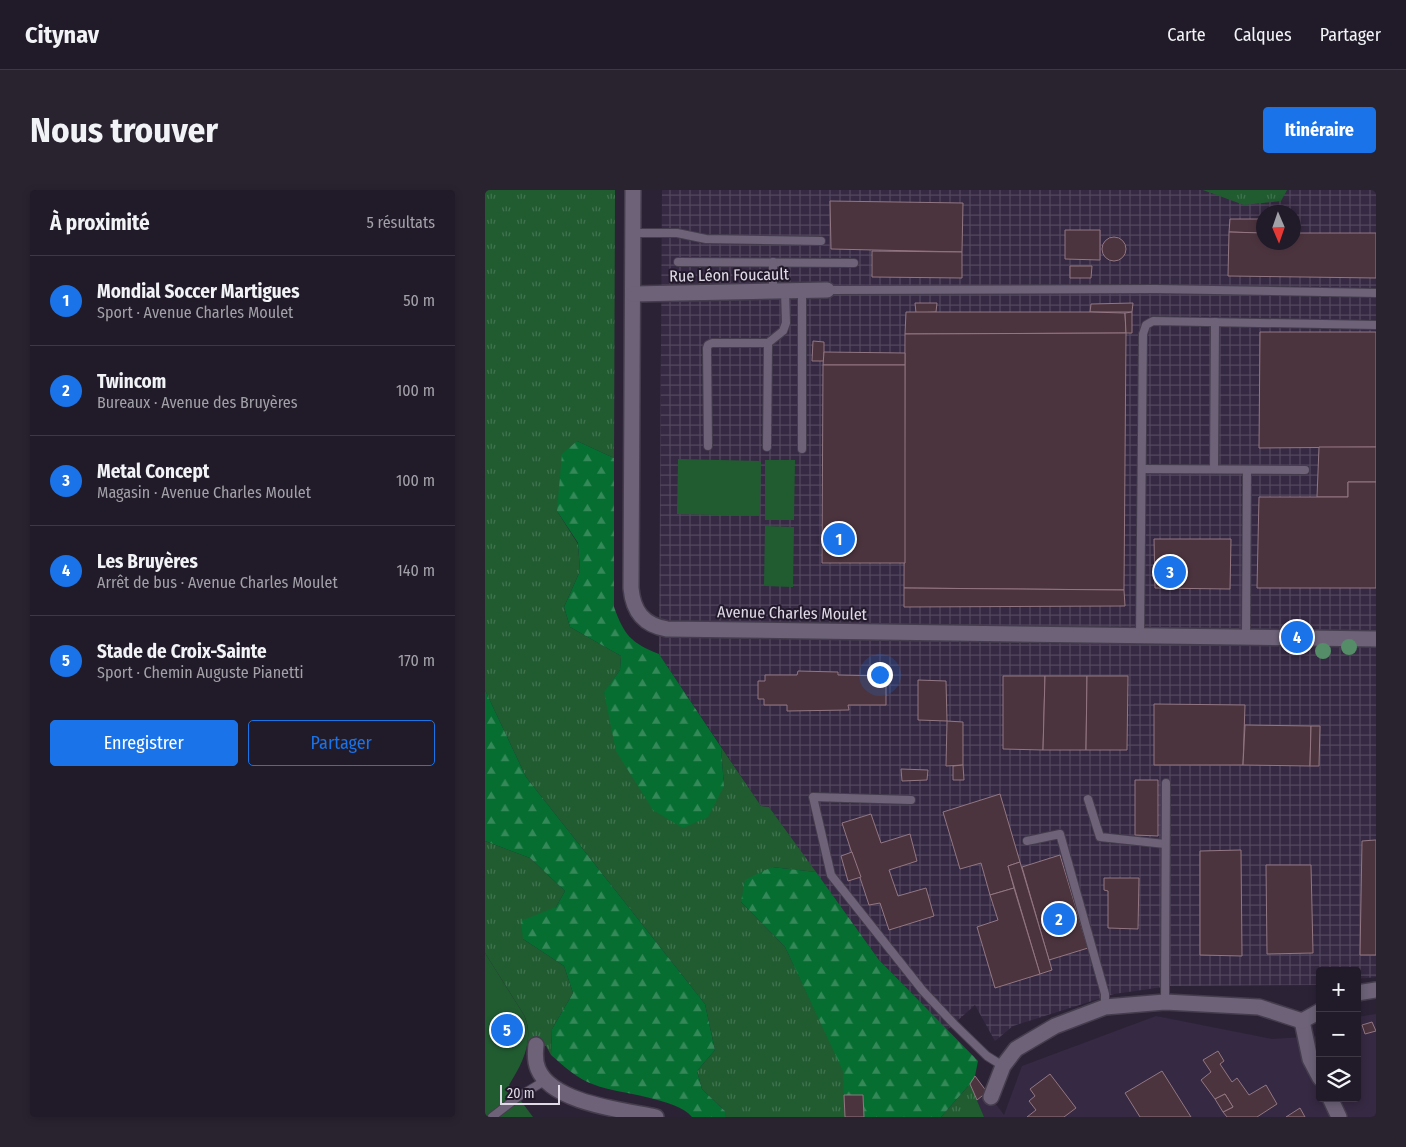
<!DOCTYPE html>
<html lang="fr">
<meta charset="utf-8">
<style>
:root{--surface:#211a28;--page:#292330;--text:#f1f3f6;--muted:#a2a1a8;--line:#3e3845;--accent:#1a73e8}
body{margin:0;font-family:"Fira Sans Condensed",sans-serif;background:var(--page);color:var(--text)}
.controls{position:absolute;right:15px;bottom:15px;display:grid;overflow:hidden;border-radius:5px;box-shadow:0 2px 8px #0003}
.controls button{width:45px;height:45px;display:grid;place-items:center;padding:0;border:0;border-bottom:1px solid var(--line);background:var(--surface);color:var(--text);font:25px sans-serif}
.compass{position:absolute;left:771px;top:15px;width:45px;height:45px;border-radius:50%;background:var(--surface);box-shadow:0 2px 8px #0003;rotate:178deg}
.scale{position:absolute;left:15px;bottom:12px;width:60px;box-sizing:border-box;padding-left:5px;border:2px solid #e0dae7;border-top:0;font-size:14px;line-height:18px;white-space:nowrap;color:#e0dae7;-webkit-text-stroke:4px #22192b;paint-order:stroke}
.you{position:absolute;left:394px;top:484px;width:18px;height:18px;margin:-12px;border:4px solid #fff;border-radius:50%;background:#1a73e8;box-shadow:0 0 0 8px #1a73e833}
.badge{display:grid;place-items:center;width:32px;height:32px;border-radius:50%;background:var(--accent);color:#fff;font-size:16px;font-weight:700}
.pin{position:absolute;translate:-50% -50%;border:2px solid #fff;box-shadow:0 1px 5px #0006}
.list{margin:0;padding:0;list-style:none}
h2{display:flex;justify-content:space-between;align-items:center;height:65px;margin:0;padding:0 20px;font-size:21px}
h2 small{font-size:16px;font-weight:400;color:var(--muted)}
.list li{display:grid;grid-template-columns:32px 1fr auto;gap:15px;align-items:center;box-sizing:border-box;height:90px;padding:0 20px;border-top:1px solid var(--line)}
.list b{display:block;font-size:19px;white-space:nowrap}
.list p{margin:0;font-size:16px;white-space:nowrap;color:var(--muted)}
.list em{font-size:16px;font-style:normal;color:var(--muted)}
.actions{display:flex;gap:10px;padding:15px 20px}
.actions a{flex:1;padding:11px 0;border:1px solid var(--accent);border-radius:5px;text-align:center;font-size:18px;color:var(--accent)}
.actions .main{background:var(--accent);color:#fff}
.icon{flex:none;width:28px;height:28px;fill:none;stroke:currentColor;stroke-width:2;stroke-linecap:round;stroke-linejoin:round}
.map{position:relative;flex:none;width:891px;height:927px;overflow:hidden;border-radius:5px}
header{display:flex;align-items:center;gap:30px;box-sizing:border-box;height:70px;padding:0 25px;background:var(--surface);border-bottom:1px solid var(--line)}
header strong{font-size:24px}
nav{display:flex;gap:28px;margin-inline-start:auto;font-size:18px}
.intro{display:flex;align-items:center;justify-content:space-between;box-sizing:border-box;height:120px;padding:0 30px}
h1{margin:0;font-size:35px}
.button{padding:12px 22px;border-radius:5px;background:var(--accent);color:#fff;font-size:18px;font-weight:700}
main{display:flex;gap:30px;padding:0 30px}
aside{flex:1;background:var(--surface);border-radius:5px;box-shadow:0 2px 8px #0003}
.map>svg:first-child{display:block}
</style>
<header>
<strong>Citynav</strong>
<nav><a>Carte</a><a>Calques</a><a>Partager</a></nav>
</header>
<div class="intro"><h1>Nous trouver</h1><a class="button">Itinéraire</a></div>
<main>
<aside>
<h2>À proximité<small>5 résultats</small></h2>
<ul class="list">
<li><span class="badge">1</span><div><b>Mondial Soccer Martigues</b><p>Sport · Avenue Charles Moulet</p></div><em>50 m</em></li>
<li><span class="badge">2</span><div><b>Twincom</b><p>Bureaux · Avenue des Bruyères</p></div><em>100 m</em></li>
<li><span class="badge">3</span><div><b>Metal Concept</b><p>Magasin · Avenue Charles Moulet</p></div><em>100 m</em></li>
<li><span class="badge">4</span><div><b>Les Bruyères</b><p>Arrêt de bus · Avenue Charles Moulet</p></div><em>140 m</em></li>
<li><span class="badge">5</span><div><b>Stade de Croix-Sainte</b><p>Sport · Chemin Auguste Pianetti</p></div><em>170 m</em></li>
</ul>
<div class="actions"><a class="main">Enregistrer</a><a>Partager</a></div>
</aside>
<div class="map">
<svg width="891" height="927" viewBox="0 0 891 927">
<defs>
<pattern id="industrial-grid" width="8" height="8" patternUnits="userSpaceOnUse" patternTransform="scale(1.25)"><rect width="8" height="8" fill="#362943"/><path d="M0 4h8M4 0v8" fill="none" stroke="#53475e"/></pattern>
<pattern id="grass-tufts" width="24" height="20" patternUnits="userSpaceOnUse" patternTransform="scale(1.25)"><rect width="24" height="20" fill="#215c31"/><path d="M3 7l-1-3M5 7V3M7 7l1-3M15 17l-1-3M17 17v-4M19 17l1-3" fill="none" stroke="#41734f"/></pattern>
<pattern id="forest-firs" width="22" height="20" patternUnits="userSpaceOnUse" patternTransform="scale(1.25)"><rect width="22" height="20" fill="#056e30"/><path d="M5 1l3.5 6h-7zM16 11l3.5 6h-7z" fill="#358958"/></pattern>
</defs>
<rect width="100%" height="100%" fill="#2c2236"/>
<polygon fill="#362943" points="891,824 891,927 499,927 485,894 490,886 519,925 537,876 671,826 787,849 835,846 835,908 872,908 872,827"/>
<path fill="url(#industrial-grid)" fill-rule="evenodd" d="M 177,0 L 891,0 L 891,787 L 872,789 L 872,781 L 835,781 L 835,795 L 685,796 L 629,804 L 528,836 L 510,851 L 490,815 L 462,840 L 394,770 L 284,617 L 276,616 L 174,464 ZM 778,22 L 808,22 L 808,52 L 778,52 Z"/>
<g fill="url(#grass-tufts)">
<polygon points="0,0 130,0 129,268 92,251 72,321 93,354 95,381 79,417 85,437 136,466 135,480 119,503 239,596 236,557 276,616 284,617 331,682 287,677 256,712 300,757 359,881 360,927 240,927 240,921 217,899 212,881 230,860 220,814 41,587 0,500"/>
<polygon points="718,0 802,0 796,11 759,15"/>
<path d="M 0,651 L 45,668 L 80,701 L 71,717 L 38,749 L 79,776 L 88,803 L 67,839 L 66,865 L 61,856 L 42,855 C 44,844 44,836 39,825 L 0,763 Z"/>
<polygon points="485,894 499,927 456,927"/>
</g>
<g fill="url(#forest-firs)">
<path d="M 92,251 L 129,268 L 129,417 C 139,445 146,453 174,464 L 236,557 L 239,596 L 223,627 L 198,638 L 168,620 L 131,561 L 119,502 L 135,480 L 136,466 L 85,437 L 79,417 L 95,381 L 93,353 L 72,321 L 77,264 Z"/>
<path d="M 0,500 L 41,587 L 220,814 L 230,860 L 212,881 L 217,899 L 240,921 L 240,927 L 207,927 C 192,908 134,904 110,895 C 92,889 80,877 66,865 L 67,839 L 88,803 L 79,776 L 38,749 L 36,731 L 71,717 L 80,701 L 45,668 L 0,651 Z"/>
<polygon points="287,677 331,682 394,770 493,871 490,886 485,894 456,927 379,927 378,905 359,905 358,881 300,757 256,712 260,690"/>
</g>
<g fill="#215c31">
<polygon points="193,269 276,271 275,326 192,324"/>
<polygon points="280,270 310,270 309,330 280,330"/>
<polygon points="280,336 309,337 308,397 279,396"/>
<path d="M 0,763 L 39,825 C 50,850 37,874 24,895 L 48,927 L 0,927 Z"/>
</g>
<g fill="#4c343e" stroke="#927782">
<polygon points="345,11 478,13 477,62 346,59"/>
<polygon points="745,29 775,29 775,43 744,42"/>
<polygon points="580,40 615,40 615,70 580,69"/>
<polygon points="744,42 778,43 778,52 808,52 808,43 891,43 891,88 743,86"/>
<circle cx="629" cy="59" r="12"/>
<polygon points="387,61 477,62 477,88 387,87"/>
<polygon points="585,76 607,76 606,88 585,88"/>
<polygon points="430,113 452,113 451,122 431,123"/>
<polygon points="648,113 647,122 605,122 606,114"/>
<polygon points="421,122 605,122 640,123 641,143 420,144"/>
<polygon points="647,122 647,143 641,143 640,123"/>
<polygon points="775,142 891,142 891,257 774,258"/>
<polygon points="641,143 639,400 419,398 420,144"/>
<polygon points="328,151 339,152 339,171 327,171"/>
<polygon points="339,162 420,163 420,175 338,175"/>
<polygon points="338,175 420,175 420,373 337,373"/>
<polygon points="834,257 891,257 891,292 863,292 863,307 832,307"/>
<polygon points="863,292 891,292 891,398 772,398 774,307 863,307"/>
<polygon points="669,349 746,349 745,399 670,398"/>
<polygon points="419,398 639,400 640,416 419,417"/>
<polygon points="313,481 353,482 353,485 401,486 401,515 363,515 364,520 302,521 302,515 279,515 279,509 273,509 273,491 280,491 280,485 312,485"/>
<polygon points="518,486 560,486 558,560 518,559"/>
<polygon points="560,486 602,486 601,560 558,560"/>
<polygon points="602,486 643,486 642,560 601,560"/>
<polygon points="433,490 461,491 462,531 433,530"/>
<polygon points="669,514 760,515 758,575 669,575"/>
<polygon points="462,531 478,532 478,575 461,576"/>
<polygon points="760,535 826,536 825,576 758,575"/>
<polygon points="826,536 835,536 834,576 825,576"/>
<polygon points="478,575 479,590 468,590 468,576"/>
<polygon points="416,579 443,580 442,590 417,591"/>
<polygon points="650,590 673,590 673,646 650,645"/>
<polygon points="515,604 535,672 523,676 529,698 505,705 496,673 475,679 458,622"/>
<polygon points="386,624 396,653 425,644 432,671 404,680 413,706 441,698 449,726 404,740 395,713 384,715 357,633"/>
<polygon points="890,650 891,650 891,765 875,765 877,651"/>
<polygon points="756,660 757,766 715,765 715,661"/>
<polygon points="367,662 376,687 363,691 356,666"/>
<polygon points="575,665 603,758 564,770 537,677"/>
<polygon points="535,672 567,780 555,784 523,676"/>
<polygon points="781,675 826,675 828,763 782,764"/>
<polygon points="619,688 654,688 653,739 623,738 623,701 619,700"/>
<polygon points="529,698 555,784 510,798 492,737 513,730 505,705"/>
<polygon points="887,832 891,841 880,844 877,835"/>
<polygon points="733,861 739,871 735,874 747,892 752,888 764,905 781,895 792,914 772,927 742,927 738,922 748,917 740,904 730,909 716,890 726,882 718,870"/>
<polygon points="677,881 706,927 655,927 640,903"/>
<polygon points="565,884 591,918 579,927 542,927 551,920 544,911 550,906 545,899"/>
<polygon points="490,886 502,902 492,910 485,894"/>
<polygon points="740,904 748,917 738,922 730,909"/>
<polygon points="359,905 378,905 379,927 360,927"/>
<polygon points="815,918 820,927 801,927"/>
</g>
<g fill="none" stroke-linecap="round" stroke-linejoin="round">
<g stroke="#453d4d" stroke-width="10">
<g id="service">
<polyline points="148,43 192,43 221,49 336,51"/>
<polyline points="193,72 369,73"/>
<polyline points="288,72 288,101"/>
<polyline points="342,100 671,99 891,103"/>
<polyline points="223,256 222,158 223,155 227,153 283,153"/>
<polyline points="282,257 283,153 298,141 301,133 300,101"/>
<polyline points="317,259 317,101"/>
<polyline points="657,279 820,280"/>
<polyline points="729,279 730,132"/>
<polyline points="655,445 658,144 661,135 668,131 891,135"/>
<polyline points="761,446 762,280"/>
<polyline points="603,609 615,647 680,654"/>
<polyline points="426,610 328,607 346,685 438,801 469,834 502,866 518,876"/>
<polyline points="542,651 575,644 620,804 620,817"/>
<polyline points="680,812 681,593"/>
<polyline points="7,927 33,907 61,890"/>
</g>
</g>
<g stroke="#453d4d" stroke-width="18">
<g id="minor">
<path d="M 148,0 L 146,398 C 148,421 158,435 182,439 L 891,449"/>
<polyline points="148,104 342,100"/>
<polyline points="872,803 891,800"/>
<polyline points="817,831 825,869 835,888"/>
<path d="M 51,855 C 50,863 50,872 53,879 C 67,913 138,920 171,927"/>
<polyline points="506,907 518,876 531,859 570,836 620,817 680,812 774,817 817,831 835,821"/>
<polyline points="845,908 854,927"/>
</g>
</g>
<use href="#service" stroke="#6d6278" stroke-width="8"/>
<use href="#minor" stroke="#6d6278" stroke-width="15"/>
</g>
<g fill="#548d67">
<circle cx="864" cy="457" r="8"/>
<circle cx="838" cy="461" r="8"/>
</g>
<g text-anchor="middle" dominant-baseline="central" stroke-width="4" stroke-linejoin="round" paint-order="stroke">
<g font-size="16" fill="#e0dae7" stroke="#22192b">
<text transform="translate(244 85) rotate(-1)">Rue Léon Foucault</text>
<text transform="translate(307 423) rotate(1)">Avenue Charles Moulet</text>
</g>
</g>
</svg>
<div class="controls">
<button>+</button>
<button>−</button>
<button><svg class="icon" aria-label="layers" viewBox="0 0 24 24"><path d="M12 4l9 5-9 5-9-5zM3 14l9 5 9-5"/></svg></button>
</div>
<svg class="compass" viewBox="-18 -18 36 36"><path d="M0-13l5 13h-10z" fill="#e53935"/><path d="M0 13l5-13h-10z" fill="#a2a1a8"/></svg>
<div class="scale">20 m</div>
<div class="you"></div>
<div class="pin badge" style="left:354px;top:349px">1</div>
<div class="pin badge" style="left:574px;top:729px">2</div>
<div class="pin badge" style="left:685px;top:382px">3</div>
<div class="pin badge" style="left:812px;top:447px">4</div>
<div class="pin badge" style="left:22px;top:840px">5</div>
</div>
</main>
